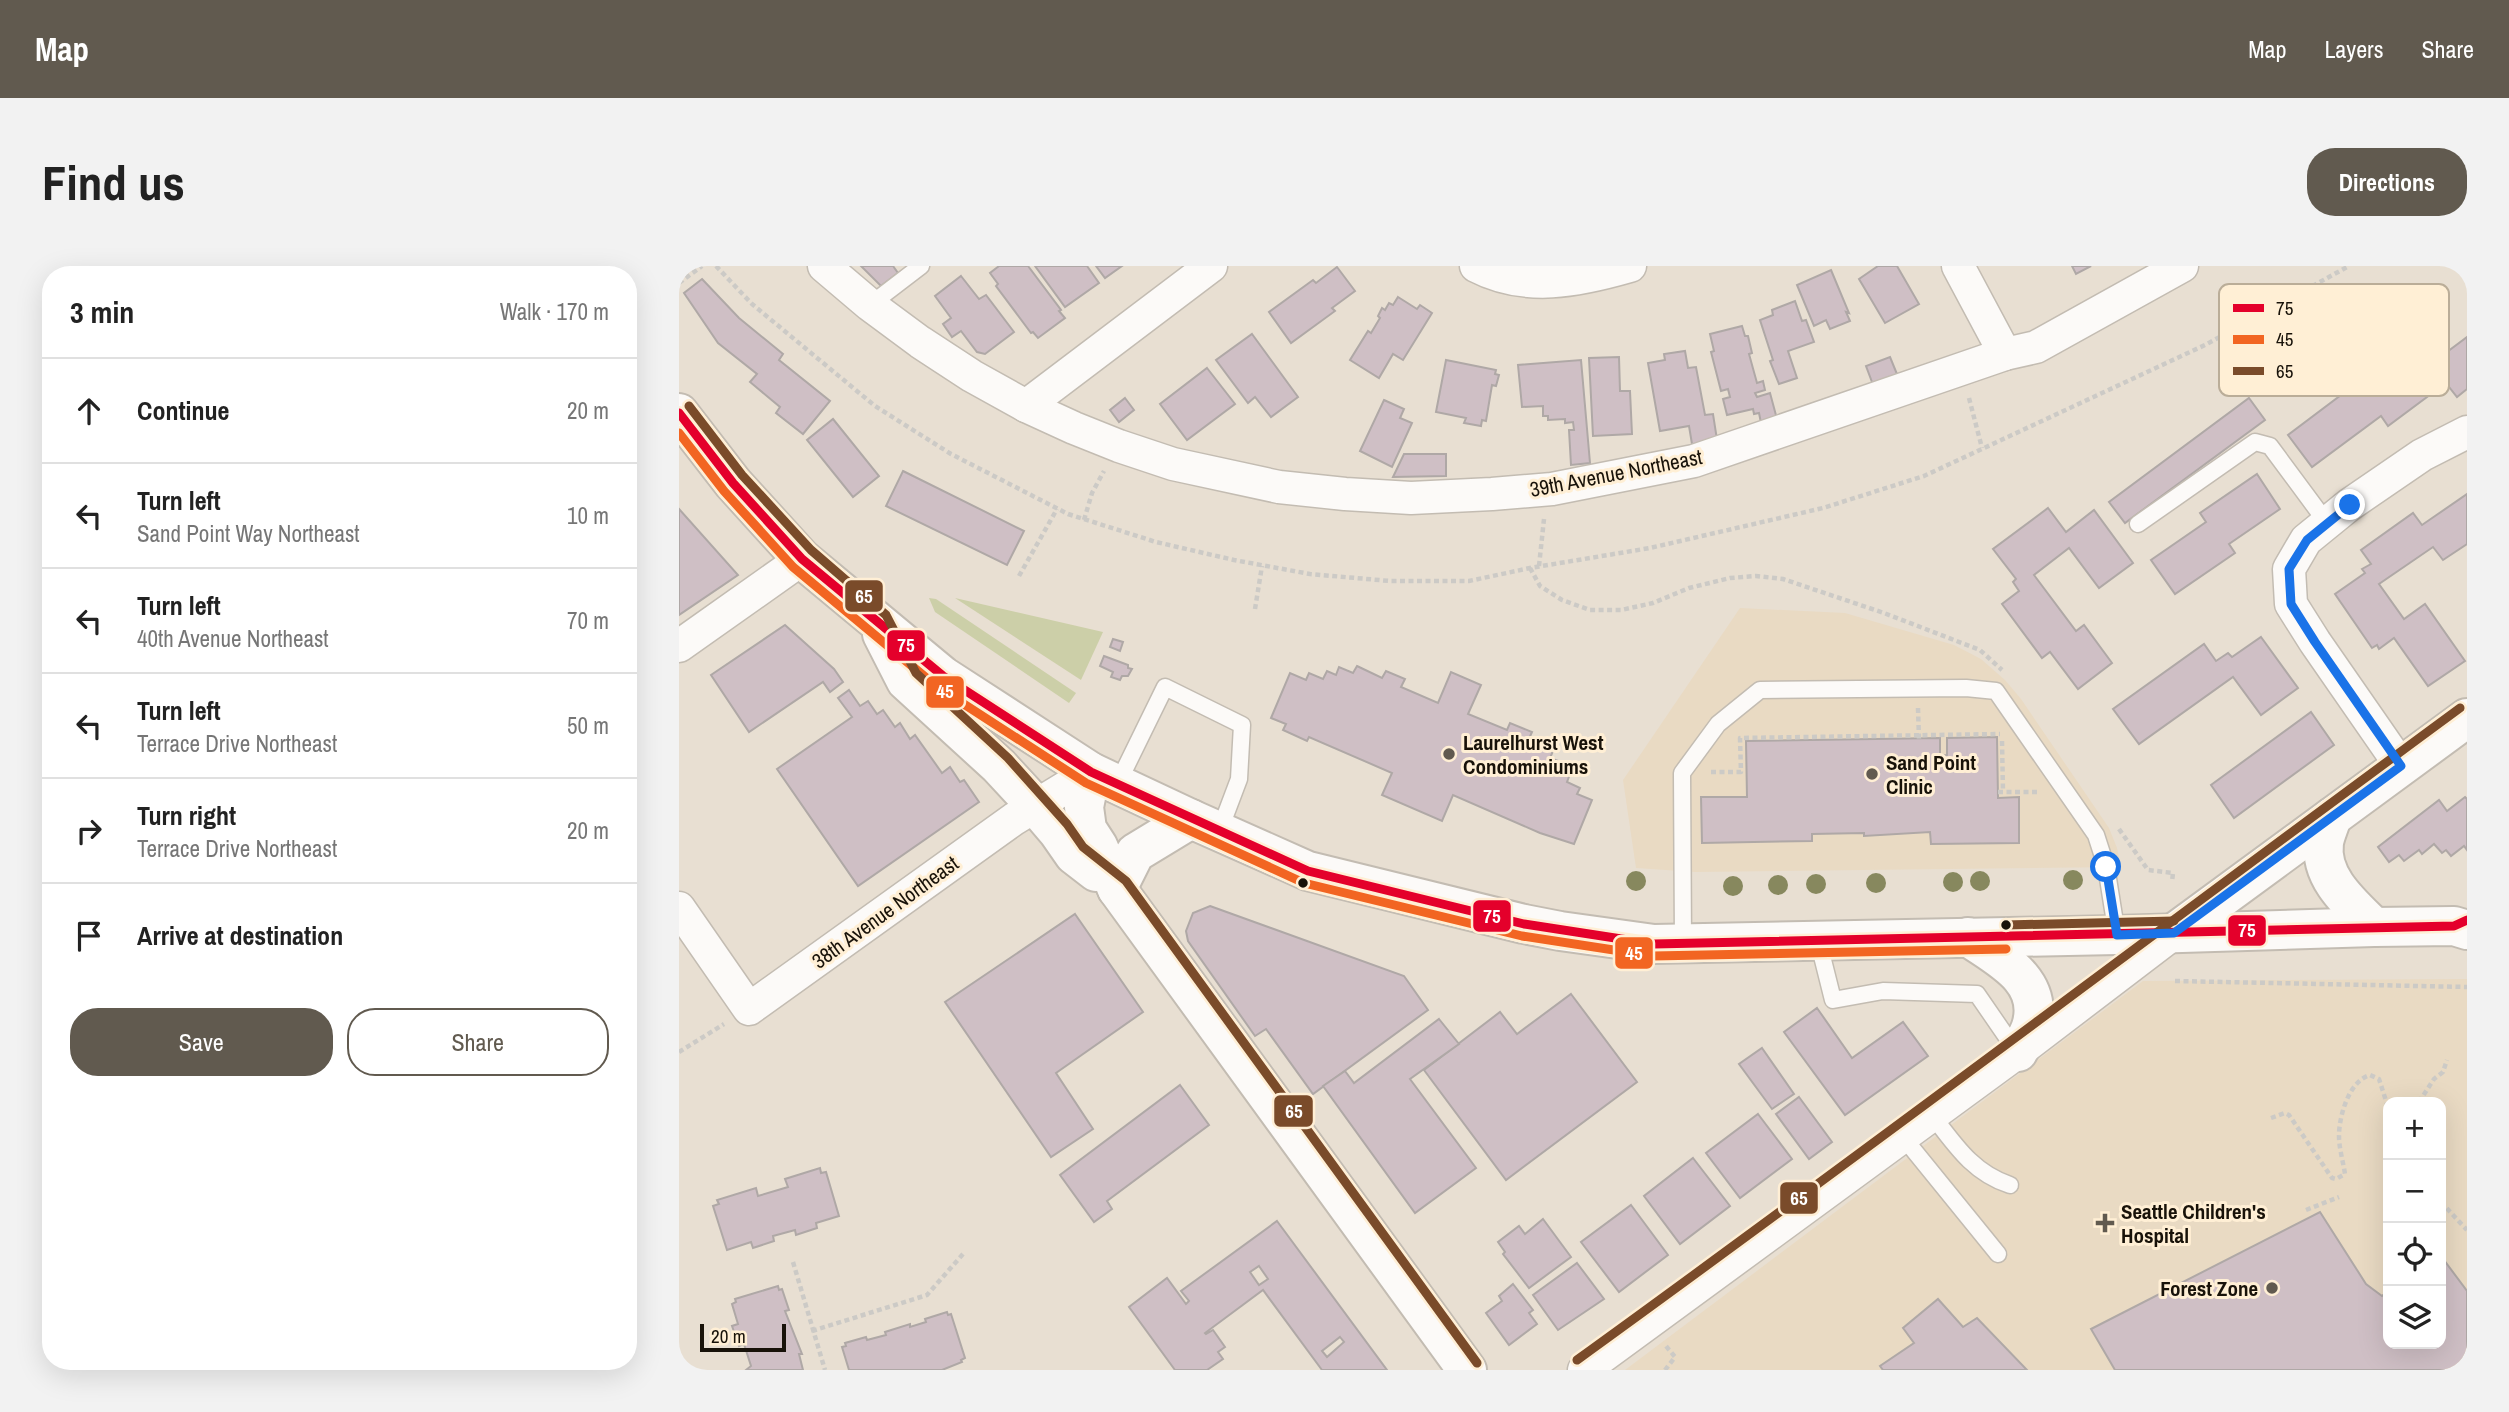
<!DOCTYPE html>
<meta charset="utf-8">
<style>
:root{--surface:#fff;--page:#f2f2f2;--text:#222;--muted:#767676;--line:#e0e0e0;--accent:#615a4f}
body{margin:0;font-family:"Archivo Narrow",sans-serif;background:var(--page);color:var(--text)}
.controls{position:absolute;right:21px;bottom:21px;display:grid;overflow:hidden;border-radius:14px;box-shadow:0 7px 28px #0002}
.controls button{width:63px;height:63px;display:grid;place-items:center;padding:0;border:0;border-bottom:2px solid var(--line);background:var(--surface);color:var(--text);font:35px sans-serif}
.scale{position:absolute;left:21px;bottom:18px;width:86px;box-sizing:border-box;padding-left:7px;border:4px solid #181209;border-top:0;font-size:19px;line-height:24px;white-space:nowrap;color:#181209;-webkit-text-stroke:5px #ffefd5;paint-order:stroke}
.stop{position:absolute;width:21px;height:21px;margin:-16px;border:5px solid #1a73e8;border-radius:50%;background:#fff}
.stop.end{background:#1a73e8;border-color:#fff;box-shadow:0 2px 7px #0008}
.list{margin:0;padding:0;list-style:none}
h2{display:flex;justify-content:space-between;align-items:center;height:91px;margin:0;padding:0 28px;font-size:30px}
h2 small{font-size:23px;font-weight:400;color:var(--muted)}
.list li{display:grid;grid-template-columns:46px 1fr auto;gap:21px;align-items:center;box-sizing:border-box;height:105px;padding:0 28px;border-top:2px solid var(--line)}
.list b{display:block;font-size:26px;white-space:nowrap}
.list p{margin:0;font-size:23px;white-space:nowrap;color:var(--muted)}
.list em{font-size:23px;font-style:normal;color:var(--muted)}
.actions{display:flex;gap:14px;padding:21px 28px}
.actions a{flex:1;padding:16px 0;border:2px solid var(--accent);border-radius:28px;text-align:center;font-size:24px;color:var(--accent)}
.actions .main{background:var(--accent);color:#fff}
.icon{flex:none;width:38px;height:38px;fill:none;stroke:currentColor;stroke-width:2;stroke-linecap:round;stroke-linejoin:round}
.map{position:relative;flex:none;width:1788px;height:1104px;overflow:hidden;border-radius:28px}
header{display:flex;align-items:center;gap:42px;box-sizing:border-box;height:98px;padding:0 35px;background:var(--accent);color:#fff}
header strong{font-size:33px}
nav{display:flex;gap:38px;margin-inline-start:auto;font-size:24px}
.intro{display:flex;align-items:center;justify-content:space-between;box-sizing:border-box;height:168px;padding:0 42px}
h1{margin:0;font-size:49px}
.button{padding:18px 32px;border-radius:28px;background:var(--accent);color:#fff;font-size:24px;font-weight:700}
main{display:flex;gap:42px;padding:0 42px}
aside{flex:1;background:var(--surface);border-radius:28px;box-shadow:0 7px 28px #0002}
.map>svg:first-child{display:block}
</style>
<header>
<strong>Map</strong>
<nav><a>Map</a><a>Layers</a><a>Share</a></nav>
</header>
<div class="intro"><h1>Find us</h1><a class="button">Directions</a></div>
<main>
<aside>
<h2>3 min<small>Walk · 170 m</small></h2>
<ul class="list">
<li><svg class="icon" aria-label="ahead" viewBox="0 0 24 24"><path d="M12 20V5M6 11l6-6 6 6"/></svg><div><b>Continue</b></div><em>20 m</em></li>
<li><svg class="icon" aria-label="left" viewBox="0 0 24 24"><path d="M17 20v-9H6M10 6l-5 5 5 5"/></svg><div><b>Turn left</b><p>Sand Point Way Northeast</p></div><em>10 m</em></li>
<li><svg class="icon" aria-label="left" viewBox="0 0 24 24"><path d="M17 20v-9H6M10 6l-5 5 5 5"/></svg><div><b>Turn left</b><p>40th Avenue Northeast</p></div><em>70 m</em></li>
<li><svg class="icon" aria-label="left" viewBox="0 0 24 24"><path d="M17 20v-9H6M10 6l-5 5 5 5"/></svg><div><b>Turn left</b><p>Terrace Drive Northeast</p></div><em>50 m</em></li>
<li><svg class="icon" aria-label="right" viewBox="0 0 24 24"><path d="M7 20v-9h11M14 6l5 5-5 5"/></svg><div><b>Turn right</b><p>Terrace Drive Northeast</p></div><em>20 m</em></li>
<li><svg class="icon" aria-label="arrive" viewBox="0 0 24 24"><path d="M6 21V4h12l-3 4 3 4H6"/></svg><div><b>Arrive at destination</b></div></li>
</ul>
<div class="actions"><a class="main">Save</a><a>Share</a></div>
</aside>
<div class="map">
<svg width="1788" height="1104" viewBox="0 0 1788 1104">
<rect width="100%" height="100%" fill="#e8dfd2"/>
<g fill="#e9dac3" fill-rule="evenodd">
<polygon points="1061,342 1166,347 1275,379 1302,393 1326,414 1342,433 1430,562 1438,582 1442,601 1016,606 957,602 944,514"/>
<path d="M 1788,713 L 1788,1104 L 946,1104 L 1464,715 ZM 1709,836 L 1762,836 L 1762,1078 L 1709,1078 Z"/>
</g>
<g fill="#cccfa8">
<polygon points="250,332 257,333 397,427 390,437 256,346"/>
<polygon points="276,332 424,366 402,414"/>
</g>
<g fill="#cfbfc5" stroke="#afa8a6" stroke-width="2" fill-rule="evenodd">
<polygon points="182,0 214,0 219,7 202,20"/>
<polygon points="320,0 349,0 382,44 380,45 386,52 359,72 354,66 352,67 317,20 319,18 311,7"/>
<polygon points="356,0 408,0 420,17 386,41"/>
<polygon points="417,0 443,0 426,12"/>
<polygon points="1199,0 1218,0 1240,38 1206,57 1180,13"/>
<polygon points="1393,0 1412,0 1397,8"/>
<polygon points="658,1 676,25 653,42 656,45 612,77 590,46 634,14 637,17"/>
<polygon points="1152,4 1170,47 1167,46 1171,55 1151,63 1147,54 1135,60 1118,19"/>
<polygon points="282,10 300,33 307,29 335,66 306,88 298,86 282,65 273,71 264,58 272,52 256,30"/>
<polygon points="23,13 60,52 104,88 100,94 151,135 124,168 97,147 101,141 71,116 78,108 39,77 5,27"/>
<polygon points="719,31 738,43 741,39 753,47 724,94 714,88 700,112 671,94 689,65 692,67 701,52 699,50 703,42 706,44 710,37 714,39"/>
<polygon points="1116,35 1123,55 1127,54 1135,76 1109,85 1118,112 1100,118 1091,95 1094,94 1081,54 1094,49 1093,44"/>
<polygon points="1063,60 1066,70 1069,70 1073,87 1070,88 1078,117 1084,115 1086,124 1076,127 1078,131 1091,127 1098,153 1082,157 1080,147 1075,148 1074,143 1048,149 1044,133 1051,131 1049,123 1042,125 1032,86 1035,85 1031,68"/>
<polygon points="573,68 619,131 592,151 576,131 569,137 537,94"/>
<polygon points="1788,71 1788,123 1778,131 1752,98"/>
<polygon points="1006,85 1009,102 1017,101 1026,149 1034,148 1039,180 1014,184 1010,160 981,165 969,97 986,94 985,88"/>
<polygon points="940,91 941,125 951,125 953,168 914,170 910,92"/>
<polygon points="1211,91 1220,113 1196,124 1187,100"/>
<polygon points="767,94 817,104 816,108 820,109 817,120 813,119 807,155 803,154 802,160 785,157 787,152 757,146"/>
<polygon points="902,94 911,197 892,199 890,164 895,164 894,156 886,157 886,153 869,154 869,150 864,150 864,140 843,141 839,99"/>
<polygon points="1727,94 1752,128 1709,160 1702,150 1633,201 1609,169 1682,114 1688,123"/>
<polygon points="528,102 556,138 508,174 481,138"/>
<polygon points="446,132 455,144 440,156 431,144"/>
<polygon points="1570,132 1586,154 1446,257 1430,236"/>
<polygon points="705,134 725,143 721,152 733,157 713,201 681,185"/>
<polygon points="154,153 200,210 174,231 128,174"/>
<polygon points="725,188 767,188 767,210 714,211"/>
<polygon points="224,205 345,265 328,299 207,240"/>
<polygon points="1578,208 1601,243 1550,278 1556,287 1496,328 1472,294 1527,256 1521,247"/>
<polygon points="1788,228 1788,278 1764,294 1754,281 1700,318 1725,353 1746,338 1786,395 1749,420 1715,372 1700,383 1698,379 1693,382 1656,328 1686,307 1683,303 1692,298 1682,284 1734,247 1743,259"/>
<polygon points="1369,242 1387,266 1415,244 1454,297 1420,322 1390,282 1355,309 1397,365 1405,359 1433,397 1399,423 1371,386 1363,392 1323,338 1340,325 1334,316 1337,313 1314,283"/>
<polygon points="0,243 59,309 0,349"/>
<polygon points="106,359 155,403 164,416 151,426 144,416 70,466 32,409"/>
<polygon points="1582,371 1619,422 1582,449 1554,411 1460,478 1434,443 1525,378 1537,395 1549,387 1553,391"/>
<polygon points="434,373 444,376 441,385 431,381"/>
<polygon points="425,390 449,399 449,402 453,403 449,410 443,410 441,414 432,411 434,406 421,400"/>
<polygon points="678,400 703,412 707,405 726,413 722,421 759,437 772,406 802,419 789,448 828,464 831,457 853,466 849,475 874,485 871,492 885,497 882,504 891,508 888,516 901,522 898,528 913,534 895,578 861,567 774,529 763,555 703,529 713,507 630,471 628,475 604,464 607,458 592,452 611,407 627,414 630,407 644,413 648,405 657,409 660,401 674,407"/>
<polygon points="170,424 181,440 189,435 198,448 204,444 216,461 221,457 231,473 236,469 263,507 271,501 281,516 285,514 300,536 179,620 98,503 173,451 159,432"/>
<polygon points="1632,446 1655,479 1555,552 1532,519"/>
<polygon points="1318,471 1319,532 1340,531 1340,577 1252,578 1251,566 1185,570 1185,567 1133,568 1133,575 1023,577 1022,531 1068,531 1067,475 1261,472 1261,490 1268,489 1268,472"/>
<polygon points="1786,531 1788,533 1788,584 1785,580 1772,590 1767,584 1763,587 1755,578 1743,588 1740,584 1725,595 1720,589 1710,596 1699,581 1760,534 1768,545"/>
<polygon points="531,640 725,710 749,744 634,828 587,763 576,770 509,675 507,665 514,647"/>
<polygon points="396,648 464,746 377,807 414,863 372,891 266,736"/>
<polygon points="892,728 958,816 827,914 745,804 821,746 838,768"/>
<polygon points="1138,742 1173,792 1224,756 1249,790 1166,849 1105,766"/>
<polygon points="760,753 780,778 731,813 797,902 736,947 644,820 666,805 675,817"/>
<polygon points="1083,782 1115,828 1093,843 1060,798"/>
<polygon points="501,819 530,859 428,935 433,943 415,956 381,909"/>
<polygon points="1120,831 1153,876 1130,893 1097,848"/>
<polygon points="1079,848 1113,893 1061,932 1027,887"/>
<polygon points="1014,892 1051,940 1001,978 965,930"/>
<polygon points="141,902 142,907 147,906 160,950 137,957 138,962 117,969 116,964 94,970 95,975 74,982 72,976 48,984 34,940 40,938 38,934 77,922 79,930 109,921 106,913"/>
<polygon points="952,939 989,989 940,1026 902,976"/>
<polygon points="1641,946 1687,1018 1703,1030 1709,1025 1709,1078 1762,1078 1762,990 1788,1025 1788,1104 1785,1104 1783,1100 1775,1104 1436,1104 1412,1063"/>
<polygon points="864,953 892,991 850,1022 824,988 826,986 819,976 840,960 846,968"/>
<path d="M 598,955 L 708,1104 L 643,1104 L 584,1024 L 526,1067 L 527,1068 L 534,1064 L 546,1081 L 539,1086 L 544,1093 L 528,1104 L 496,1104 L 450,1041 L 488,1012 L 507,1038 L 510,1035 L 502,1025 ZM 580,1000 L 589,1013 L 580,1019 L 571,1006 ZM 661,1071 L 665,1076 L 648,1091 L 643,1085 Z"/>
<polygon points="898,997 925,1033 879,1064 854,1029"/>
<polygon points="834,1018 854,1044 850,1047 858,1058 830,1079 807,1047 823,1035 820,1030"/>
<polygon points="99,1020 100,1024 103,1023 110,1044 106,1045 123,1088 120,1088 124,1104 67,1104 72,1100 65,1078 60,1080 53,1060 59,1058 53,1038 57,1036 56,1033"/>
<polygon points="1259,1033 1284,1061 1298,1052 1348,1104 1204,1104 1201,1100 1235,1077 1224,1062"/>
<polygon points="268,1046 269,1049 272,1048 286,1092 282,1094 283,1096 263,1104 170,1104 163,1081 167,1080 166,1077 187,1071 188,1074 207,1069 206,1066 231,1058 231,1061 247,1056 246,1053"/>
</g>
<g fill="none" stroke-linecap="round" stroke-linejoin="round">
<g stroke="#c3bcb2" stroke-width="19">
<g id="lane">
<polyline points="191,39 242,0"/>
<polyline points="1459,258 1576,176 1591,180 1648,257"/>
<polyline points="438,519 486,421 563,459 560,513 540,566"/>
<polyline points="1139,674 1154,734 1204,725 1298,728 1338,786"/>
<polyline points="1004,677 1003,507 1039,458 1081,424 1287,422 1317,425 1417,569 1427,600 1438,669"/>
<path d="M 1253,849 C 1276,879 1294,907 1331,919"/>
<polyline points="1224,871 1319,988"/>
</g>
</g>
<g stroke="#c3bcb2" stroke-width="35">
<g id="street">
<polyline points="145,0 191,39 241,76 293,110 347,140 395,162 440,180 494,198 600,221 666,228 732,232 813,228 873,223 1015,195 1326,88 1357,81 1503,0"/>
<path d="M 797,0 C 847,26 899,15 951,0"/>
<polyline points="1279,0 1326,88"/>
<polyline points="347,140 532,0"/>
<polyline points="0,380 123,293"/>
<polyline points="1722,500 1636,376 1612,338 1610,303 1627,274 1670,239 1743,189 1788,166"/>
<polyline points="0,642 70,743 335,553 412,506"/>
<polyline points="905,1104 1339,786 1495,667"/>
</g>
</g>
<g stroke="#c3bcb2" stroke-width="42">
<g id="secondary">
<polyline points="412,506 405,541 408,563 419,580 438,623 788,1104"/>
<polyline points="356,539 379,566 395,589 417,606"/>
<polyline points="1495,667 1788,452"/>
</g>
</g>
<g stroke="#c3bcb2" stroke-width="42">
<g id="primary">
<polyline points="0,147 54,217 123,293 264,410 412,506 512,553 629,605 845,658 881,665 975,678 1438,669 1695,661 1775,660 1788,664"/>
<polyline points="203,368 227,415 320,500 356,539"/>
<path d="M 1653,551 C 1651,559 1646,569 1645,577 C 1640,612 1673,639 1695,661"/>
<polyline points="438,623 456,587 512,553"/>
<path d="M 1289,671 C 1319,692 1364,713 1353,757 C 1351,767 1344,777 1339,786"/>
</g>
</g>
<g stroke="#cccac6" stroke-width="4.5" stroke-dasharray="5 3.5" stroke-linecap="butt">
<polyline points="37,0 73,38 196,140 272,188 389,248 477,276 555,294 631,308 711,315 790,315 851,302 971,282 1144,242 1245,210 1526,79 1670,0"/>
<polyline points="0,17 23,0"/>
<polyline points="1290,132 1303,182"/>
<polyline points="405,254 413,227 425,205"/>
<polyline points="860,300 865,253"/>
<polyline points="851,302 861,320 883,334 911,344 942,344 974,337 1010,322 1051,312 1077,310 1104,313 1205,347 1301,384 1323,404"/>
<polyline points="340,310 378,243"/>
<polyline points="576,343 583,300"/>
<polyline points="1239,442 1240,473"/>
<polyline points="1323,475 1324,526"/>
<polyline points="1032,506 1062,506 1061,472 1321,468"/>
<polyline points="1319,526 1360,526"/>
<polyline points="1440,563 1469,604 1494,607 1493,616"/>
<polyline points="1496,715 1788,721"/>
<polyline points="0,786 45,758"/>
<polyline points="1740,836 1755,813 1764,806 1768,794"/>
<path d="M 1592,852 L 1606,847 L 1610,849 L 1653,912 L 1657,913 L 1666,908 C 1664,895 1660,882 1660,870 C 1660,850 1670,815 1691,809 L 1700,813 L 1709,841"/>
<polyline points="1762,936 1788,964"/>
<polyline points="1627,944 1660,931"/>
<polyline points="114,996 146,1104"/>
<polyline points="133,1065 248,1029 284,988"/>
<polyline points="986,1104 996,1091 987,1080"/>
</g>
<use href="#lane" stroke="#fcfaf8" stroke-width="16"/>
<use href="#street" stroke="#fcfaf8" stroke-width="32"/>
<use href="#secondary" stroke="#fcfaf8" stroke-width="38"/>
<use href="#primary" stroke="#fcfaf8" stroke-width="38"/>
<g stroke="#ffefd5" stroke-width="14">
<polyline id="bus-1" points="0,147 54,217 123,293 264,410 412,506 629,605 845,658 975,678 1775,660 1788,654"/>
</g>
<g stroke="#ffefd5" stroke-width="14">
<polyline id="bus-2" points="0,167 45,225 114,301 257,420 407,517 625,617 843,670 974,690 1327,683"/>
</g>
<g stroke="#ffefd5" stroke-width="14">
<g id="bus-3">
<polyline points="10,140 63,209 132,284 207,349 237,407 329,492 388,558 404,581 447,615 798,1097"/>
<polyline points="1327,659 1495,655"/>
<path d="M 898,1094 C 1194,880 1486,659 1781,442"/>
</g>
</g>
<use href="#bus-1" stroke="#e4002b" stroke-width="9"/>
<use href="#bus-2" stroke="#f26522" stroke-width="9"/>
<use href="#bus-3" stroke="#7a4b2a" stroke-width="9"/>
</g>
<g fill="#87885e">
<circle cx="1394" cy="614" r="10"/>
<circle cx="957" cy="615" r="10"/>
<circle cx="1301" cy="615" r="10"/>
<circle cx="1274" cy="616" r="10"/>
<circle cx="1197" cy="617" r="10"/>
<circle cx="1137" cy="618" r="10"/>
<circle cx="1099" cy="619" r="10"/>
<circle cx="1054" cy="620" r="10"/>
</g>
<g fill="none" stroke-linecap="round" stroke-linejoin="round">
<polyline stroke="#1a73e8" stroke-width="9" points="1427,601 1438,669 1495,667 1722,500 1636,376 1612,338 1610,303 1628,274 1671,239"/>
</g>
<g fill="#615a4f" stroke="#ffefd5" stroke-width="2.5">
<circle cx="770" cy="488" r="7"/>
<circle cx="1193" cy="508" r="7"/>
<path d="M1422.5 946.5h7v7h7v7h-7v7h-7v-7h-7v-7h7z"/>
<circle cx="1593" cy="1022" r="7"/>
</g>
<g fill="#181209" stroke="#ffefd5" stroke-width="2.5">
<circle cx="624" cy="617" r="6"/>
<circle cx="1327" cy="659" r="6"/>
</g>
<g text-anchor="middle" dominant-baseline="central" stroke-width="6" stroke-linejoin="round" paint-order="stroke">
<g font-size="21" fill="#181209" stroke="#ffefd5">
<text transform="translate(937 207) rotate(-11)">39th Avenue Northeast</text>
<text transform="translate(206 646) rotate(-36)">38th Avenue Northeast</text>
</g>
<g font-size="21" font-weight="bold" fill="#181209" stroke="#ffefd5" text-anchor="start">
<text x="784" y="476">Laurelhurst West<tspan x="784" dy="24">Condominiums</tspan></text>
<text x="1207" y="496">Sand Point<tspan x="1207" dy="24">Clinic</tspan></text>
<text x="1442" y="945">Seattle Children's<tspan x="1442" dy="24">Hospital</tspan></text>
<text x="1579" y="1022" text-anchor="end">Forest Zone</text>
</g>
</g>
<rect x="1540" y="18" width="230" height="112" rx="10" fill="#ffefd5" stroke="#baad98" stroke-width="2"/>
<rect x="1554" y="38" width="31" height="8" fill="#e4002b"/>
<rect x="1554" y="69" width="31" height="9" fill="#f26522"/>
<rect x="1554" y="101" width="31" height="8" fill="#7a4b2a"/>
<g font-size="19" fill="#181209">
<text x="1597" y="49">75</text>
<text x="1597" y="80">45</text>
<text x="1597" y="112">65</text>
</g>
<g stroke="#ffefd5" stroke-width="2.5">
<rect x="165" y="313" width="40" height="34" rx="7" fill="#7a4b2a"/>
<rect x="207" y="363" width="40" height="33" rx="7" fill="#e4002b"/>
<rect x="246" y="409" width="40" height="34" rx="7" fill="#f26522"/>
<rect x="793" y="633" width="40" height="34" rx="7" fill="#e4002b"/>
<rect x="1548" y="648" width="40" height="33" rx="7" fill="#e4002b"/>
<rect x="935" y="670" width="40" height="34" rx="7" fill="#f26522"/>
<rect x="594" y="828" width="41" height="34" rx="7" fill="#7a4b2a"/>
<rect x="1100" y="915" width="40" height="34" rx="7" fill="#7a4b2a"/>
</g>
<g font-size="19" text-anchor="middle" font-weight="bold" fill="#fff">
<text x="185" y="337">65</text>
<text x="227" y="386">75</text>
<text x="266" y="432">45</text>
<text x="813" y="657">75</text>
<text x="1568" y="671">75</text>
<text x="955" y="694">45</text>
<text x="615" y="852">65</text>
<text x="1120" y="939">65</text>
</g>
</svg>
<div class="controls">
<button>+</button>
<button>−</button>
<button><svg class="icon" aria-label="locate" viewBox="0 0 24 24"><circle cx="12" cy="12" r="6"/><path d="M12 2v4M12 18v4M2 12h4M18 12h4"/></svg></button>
<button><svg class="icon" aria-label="layers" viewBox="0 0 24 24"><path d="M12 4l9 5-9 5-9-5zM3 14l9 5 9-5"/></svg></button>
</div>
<div class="scale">20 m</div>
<div class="stop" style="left:1427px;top:601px"></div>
<div class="stop end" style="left:1671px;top:239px"></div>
</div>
</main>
